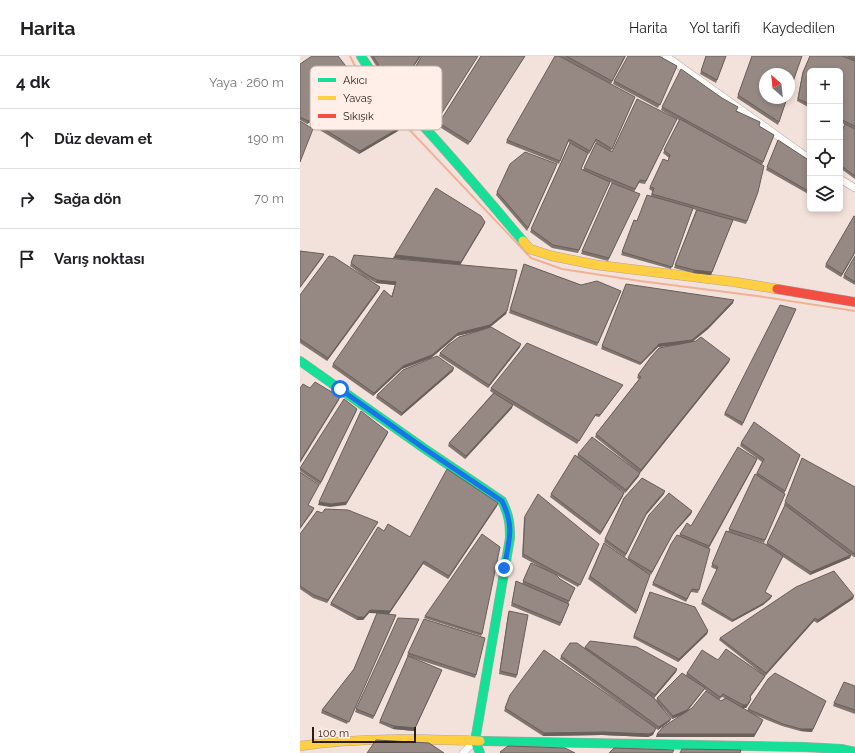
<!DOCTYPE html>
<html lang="tr">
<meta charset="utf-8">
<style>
:root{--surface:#fff;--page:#f6f6f6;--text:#202124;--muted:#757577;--line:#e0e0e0}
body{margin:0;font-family:Raleway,sans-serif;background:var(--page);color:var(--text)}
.controls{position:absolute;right:12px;top:12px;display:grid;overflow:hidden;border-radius:6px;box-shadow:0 2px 6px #0003}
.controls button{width:36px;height:36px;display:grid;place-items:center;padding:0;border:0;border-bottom:1px solid var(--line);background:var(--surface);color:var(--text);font:20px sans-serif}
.compass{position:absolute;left:459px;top:12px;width:36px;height:36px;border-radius:50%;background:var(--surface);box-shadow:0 2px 6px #0003;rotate:333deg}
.scale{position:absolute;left:12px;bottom:10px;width:104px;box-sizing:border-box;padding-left:4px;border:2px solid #2a1d17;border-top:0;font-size:11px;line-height:14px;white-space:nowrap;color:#2a1d17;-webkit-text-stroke:3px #ffefe8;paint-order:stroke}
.stop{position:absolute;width:12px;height:12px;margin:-9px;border:3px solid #1a73e8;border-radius:50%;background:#fff}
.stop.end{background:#1a73e8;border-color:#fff;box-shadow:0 1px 4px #0008}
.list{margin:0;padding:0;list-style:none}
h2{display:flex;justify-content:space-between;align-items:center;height:52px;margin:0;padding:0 16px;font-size:17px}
h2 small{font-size:13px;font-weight:400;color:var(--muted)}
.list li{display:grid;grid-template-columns:26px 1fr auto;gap:12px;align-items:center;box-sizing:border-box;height:60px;padding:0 16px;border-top:1px solid var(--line)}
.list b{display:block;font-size:15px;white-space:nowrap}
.list em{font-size:13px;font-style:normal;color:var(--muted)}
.icon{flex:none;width:22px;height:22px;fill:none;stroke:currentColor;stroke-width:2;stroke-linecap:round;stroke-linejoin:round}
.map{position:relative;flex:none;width:555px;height:697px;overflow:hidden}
header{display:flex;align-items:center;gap:24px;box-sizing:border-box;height:56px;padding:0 20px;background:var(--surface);border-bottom:1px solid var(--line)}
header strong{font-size:19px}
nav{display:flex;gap:22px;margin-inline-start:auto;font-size:14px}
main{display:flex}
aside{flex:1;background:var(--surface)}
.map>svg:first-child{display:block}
</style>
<header>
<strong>Harita</strong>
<nav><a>Harita</a><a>Yol tarifi</a><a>Kaydedilen</a></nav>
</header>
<main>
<aside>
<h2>4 dk<small>Yaya · 260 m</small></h2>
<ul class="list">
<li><svg class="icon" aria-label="ahead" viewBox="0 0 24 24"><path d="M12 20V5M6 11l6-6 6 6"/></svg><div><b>Düz devam et</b></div><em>190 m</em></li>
<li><svg class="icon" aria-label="right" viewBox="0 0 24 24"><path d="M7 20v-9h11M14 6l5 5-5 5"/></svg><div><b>Sağa dön</b></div><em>70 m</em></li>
<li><svg class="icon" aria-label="arrive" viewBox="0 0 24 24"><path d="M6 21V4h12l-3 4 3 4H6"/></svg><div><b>Varış noktası</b></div></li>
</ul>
</aside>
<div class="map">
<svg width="555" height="697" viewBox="0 0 555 697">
<rect width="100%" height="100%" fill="#f3e2db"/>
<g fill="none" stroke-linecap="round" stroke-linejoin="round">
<polyline stroke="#f0b296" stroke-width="2" points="50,0 59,18 85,48 231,202 262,213 340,225 457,240 555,255"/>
<g stroke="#b3a49e" stroke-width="8">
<g id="street">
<polyline points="366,0 510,103"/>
<polyline points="540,123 555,132"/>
<polyline points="163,697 175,685"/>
</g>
</g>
<g stroke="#b3a49e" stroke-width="10">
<g id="fast">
<path d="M 61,0 C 74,23 95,40 113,59 C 152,100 187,143 223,185"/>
<path d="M 0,305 L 125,393 L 202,445 C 209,459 210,467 210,482 L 175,685 L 180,697"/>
<polyline points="180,685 504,691 542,693 555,696"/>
</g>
</g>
<g stroke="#b3a49e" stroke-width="10">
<g id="slow">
<polyline points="223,185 230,193 252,200 297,209 435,226 477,233"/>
<path d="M 0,690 C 60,681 120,683 180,685"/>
</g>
</g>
<g stroke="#b3a49e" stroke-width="10">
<polyline id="jam" points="477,233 555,246"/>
</g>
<use href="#street" stroke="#fdfbfa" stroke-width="7"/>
<use href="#fast" stroke="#16e098" stroke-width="9"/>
<use href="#slow" stroke="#ffcf43" stroke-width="9"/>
<use href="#jam" stroke="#f24e42" stroke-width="9"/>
</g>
<g fill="#817570" fill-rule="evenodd">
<polygon points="70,0 121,0 97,35 80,16"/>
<polygon points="122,0 178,0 137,65 121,55 126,43 105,29 106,26"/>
<polygon points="181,0 225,0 168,89 138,70 139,67"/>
<polygon points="259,0 326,0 311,28"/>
<polygon points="406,0 426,0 416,27 400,18"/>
<polygon points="452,0 487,42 478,69 437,42"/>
<polygon points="510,0 555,0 555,123 540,112 540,79 554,73 540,66 540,15 510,15 510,52 497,45 502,19"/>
<polygon points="0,8 62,31 61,34 7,68 0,64"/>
<polygon points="377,10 358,52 313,28 314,25"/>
<path d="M 335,41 L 311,95 L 312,96 L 377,63 L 345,128 L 339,127 L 334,136 L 310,126 L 278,197 L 252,192 L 230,176 L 270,87 L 268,86 L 259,108 L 206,87 L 207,84 ZM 295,86 L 309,94 L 296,87 L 283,114 L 281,113 L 288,97 L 289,98 Z"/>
<polygon points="362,51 437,55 459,70 474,79 462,109 457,139 446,168 432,164 411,219 393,217 374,212 396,154 393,153 371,213 321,199 334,164 337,165 351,140 352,135 349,133 350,131 368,105 369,102 363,97 379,64 361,54"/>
<polygon points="14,67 98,75 59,98 13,70"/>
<polygon points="478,84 510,105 510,139 466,114"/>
<polygon points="256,111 227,175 196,139 197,136"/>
<polygon points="338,141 308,205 281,198 282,195"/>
<polygon points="555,160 555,197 541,221 525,211 526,208"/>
<polygon points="185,166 184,169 160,209 207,255 206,258 189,272 220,291 188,332 139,300 140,297 183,274 157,280 131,302 102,313 73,340 32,311 33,308 91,241 95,229 76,227 65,221 50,210 54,199 128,206 93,202"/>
<polygon points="555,200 555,229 543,222 544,219"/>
<polygon points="224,208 281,229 321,235 297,290 209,257"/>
<polygon points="326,228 433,247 408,273 392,286 429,306 340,417 295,381 296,378 339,323 337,322 338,319 377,289 358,291 340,309 301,293"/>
<polygon points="80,231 79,234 27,305 0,287 0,239"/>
<polygon points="495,256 442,370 424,359 425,357"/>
<polygon points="153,315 101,360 76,342 77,339"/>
<polygon points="191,332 321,332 299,361 295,360 277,388 208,346 212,352 165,403 148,390 149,387 193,337 190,335"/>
<polygon points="57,353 56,356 20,429 0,415 0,412"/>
<polygon points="441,387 500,399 464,487 428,476 462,406 440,390"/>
<polygon points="278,398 339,420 325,437 306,423 323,440 300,479 250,441 251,438 277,401"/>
<polygon points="456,406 409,492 398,537 391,536 386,546 352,529 380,478 391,470"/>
<polygon points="555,431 555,501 554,501 551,499 550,502 510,519 483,501 465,536 472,540 470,543 463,549 432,566 401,548 417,514 411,511 426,475 466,489 485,449 484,449 485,446"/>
<polygon points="364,438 346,459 325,501 304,486 305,483"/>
<polygon points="198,447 197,450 148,523 123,508 89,558 95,562 47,668 21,657 22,654 54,613 77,557 69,557 63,564 57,564 30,549 31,547 84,475 110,481"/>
<polygon points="392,455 391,458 373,478 351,519 343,514 350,519 336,558 288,523 304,487 328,504 328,502"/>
<polygon points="22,457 78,466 76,469 27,547 13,542 0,533 0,478"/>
<polygon points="225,460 298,491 278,531 256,519 260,523 275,532 268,548 222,528 231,507 246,514 222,501 224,462"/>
<polygon points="216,525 269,548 260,570 211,550"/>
<polygon points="350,536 408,575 407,578 378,606 333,582"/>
<path d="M 553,543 L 517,567 L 514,565 L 465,620 L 464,622 L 450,641 L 450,646 L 446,652 L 443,652 L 447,655 L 448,653 L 512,676 L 500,675 L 482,670 L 450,657 L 462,667 L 454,681 L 356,681 L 357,678 L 386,657 L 372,663 L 362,651 L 370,665 L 358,674 L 260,603 L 261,600 L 284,592 L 285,591 L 377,613 L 376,616 L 354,642 L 356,645 L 357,642 L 386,619 L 387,617 L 418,604 L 461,617 L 419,584 L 420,582 ZM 404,633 L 419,644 L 422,641 L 425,642 L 421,645 L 386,656 L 403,635 Z"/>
<polygon points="209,555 217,619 216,622 199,618 208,558"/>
<polygon points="125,560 182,578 181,580 124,562"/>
<polygon points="119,563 73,663 55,656 56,653"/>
<polygon points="108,597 176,619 175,622 107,600"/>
<polygon points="108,600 114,675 93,673 79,667"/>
<polygon points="555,630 555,658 533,650 534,647"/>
<polygon points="210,639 356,672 353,679 348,681 302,679 243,680 204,655"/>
</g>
<g fill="#695f5b">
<polygon points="120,0 121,0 97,35 98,32"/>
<polygon points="62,31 61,34 7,68 8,65"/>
<polygon points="99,72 98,75 59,98 60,95"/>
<polygon points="433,164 411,219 393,217 394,214"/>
<polygon points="185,166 184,169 160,209 93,202 95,199"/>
<polygon points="555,196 555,197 541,221 542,218"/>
<polygon points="24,198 23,201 0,232 0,231"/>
<polygon points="77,224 96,226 95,229 76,227"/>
<polygon points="80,231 79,234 27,305 28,302"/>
<polygon points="434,244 433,247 408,273 391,287 358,291 340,309 341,307 359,288"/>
<polygon points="207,255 206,258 189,272 157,280 131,302 102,313 73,340 74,337 103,310 158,277"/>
<polygon points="221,288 220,291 188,332 189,329"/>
<polygon points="430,303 429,306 340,417 341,414"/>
<polygon points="154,312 153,315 101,360 102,357"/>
<polygon points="323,329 321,332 299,361 300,359"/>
<polygon points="40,341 39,344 0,407 0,405"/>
<polygon points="213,349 212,352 165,403 166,400"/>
<polygon points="88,376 87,379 46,449 30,451 18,449 19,446"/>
<polygon points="457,403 456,406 408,493 409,490"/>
<polygon points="340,417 339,420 325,437 326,434"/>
<polygon points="365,435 364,438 346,459 325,501 347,456"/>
<polygon points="324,437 323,440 300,479 301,476"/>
<polygon points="198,447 197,450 148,523 149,520"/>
<polygon points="14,452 13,455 0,473 0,472"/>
<polygon points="392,455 391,458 373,478 351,519 374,476"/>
<polygon points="78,466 76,469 27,547 28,544"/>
<polygon points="551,499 550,502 510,519 511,516"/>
<polygon points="124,505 123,508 89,558 69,557 63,564 57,564 58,561 70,554"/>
<polygon points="472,540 470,543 463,549 432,566 433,564"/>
<polygon points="554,540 553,543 517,567 518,564"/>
<polygon points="515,562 514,565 465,620 466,617"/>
<polygon points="408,575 407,578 378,606 379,603"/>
<polygon points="377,613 376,616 354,642 355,639"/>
<polygon points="141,617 114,675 93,673 94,670"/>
<polygon points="465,620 464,622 449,643 450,640"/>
<polygon points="405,632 403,635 386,657 372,663 373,660"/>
<polygon points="451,643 450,646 446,652 442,652 443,649"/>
<polygon points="525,648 512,676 500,675 501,673"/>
<polygon points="371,663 370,665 358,674 359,671"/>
<polygon points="463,664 454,681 356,681 357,678"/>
<polygon points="354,676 353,679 348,681 302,679 243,680 244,677"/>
</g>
<g fill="#968882" stroke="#695f5b">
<polygon points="12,0 38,0 62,31 8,65 0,61 0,8"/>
<polygon points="73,0 120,0 98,32 81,13"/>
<polygon points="122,0 178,0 138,63 123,52 127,40 106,26"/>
<polygon points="181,0 225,0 170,86 139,67"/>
<polygon points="255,0 259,0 335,41 312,93 296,83 290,95 269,83 260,105 207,84"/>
<polygon points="266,0 325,0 312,25"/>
<polygon points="328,0 359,0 377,10 360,49 314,25"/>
<polygon points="406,0 426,0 417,24 401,15"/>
<polygon points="452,0 502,0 489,37 489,18 465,18 465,42 487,42 479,66 438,39"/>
<polygon points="510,0 542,0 555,5 555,70 540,63 540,15 510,15 510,48 498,43 503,16"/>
<polygon points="548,0 555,0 555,3"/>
<polygon points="381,13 422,42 438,51 436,55 460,66 459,70 474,79 463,106 362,51"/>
<polygon points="64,34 99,72 60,95 14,67"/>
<polygon points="337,43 377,63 346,125 340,124 335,133 284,112 296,87 312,96"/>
<polygon points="380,63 464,110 458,136 447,165 352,138 354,132 350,131 363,103 368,105 370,99 364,94"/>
<polygon points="0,65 13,73 0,106"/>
<polygon points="545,68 555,73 555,120 540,109 540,79"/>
<polygon points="478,84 510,105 510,136 467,111"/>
<polygon points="270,87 288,97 281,113 310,126 279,194 253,189 231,173"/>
<polygon points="225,96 257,108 228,172 197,136 210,108"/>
<polygon points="312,127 340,138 309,202 282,195"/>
<polygon points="136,132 181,160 185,166 161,206 95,199"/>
<polygon points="347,139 393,152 372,211 322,196 334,164 337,165"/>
<polygon points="397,154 433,164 412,216 394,214 375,209"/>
<polygon points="554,160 555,160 555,196 542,218 526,208"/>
<polygon points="0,195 24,198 0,231"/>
<polygon points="54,199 217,214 207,255 190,269 158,277 132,299 103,310 74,337 33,308 84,234 92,241 96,226 77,224 66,218 51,207"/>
<polygon points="29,200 34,201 80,231 28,302 0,283 0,239"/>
<polygon points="555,200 555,226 544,219"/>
<polygon points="224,208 281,229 297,225 321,235 298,287 210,254"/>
<polygon points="326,228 434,244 409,270 392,284 359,288 341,307 302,290"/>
<polygon points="480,249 496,253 443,367 425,357"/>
<polygon points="191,271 221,288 189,329 140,297 148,289 159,281"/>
<polygon points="401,281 430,303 341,414 296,378 341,321 338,319 351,301 359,292 396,285"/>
<polygon points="227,287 323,329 300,359 296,358 279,385 191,332"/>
<polygon points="137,300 154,312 102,357 77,339 103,314"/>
<polygon points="15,326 40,341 0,405 0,332 3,328 10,332"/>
<polygon points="194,337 213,349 166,400 149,387"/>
<polygon points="44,343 57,353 21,426 0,412"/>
<polygon points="61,355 88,376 47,446 31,448 19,446"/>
<polygon points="454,366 500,399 485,435 457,417 464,403 441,387"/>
<polygon points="292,381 340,417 326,434 278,398"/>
<polygon points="438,391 457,403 409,490 380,478 387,467 391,470"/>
<polygon points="275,399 324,437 301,476 251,438"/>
<polygon points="502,402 555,431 555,498 485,446"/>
<polygon points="147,413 198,447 149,520 124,505 90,555 70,554 64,561 58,561 31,547 78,471 84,475 88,468 110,481"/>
<polygon points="0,416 19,429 8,449 14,452 0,472"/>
<polygon points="455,418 485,438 465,484 429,473"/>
<polygon points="342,422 365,435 347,456 326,498 305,483 324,442"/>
<polygon points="369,437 392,455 374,476 352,516 328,502 349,459"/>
<polygon points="238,438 299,488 280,529 223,498 225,460"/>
<polygon points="485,449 551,499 511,516 467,487"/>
<polygon points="25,453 48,454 78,466 28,544 14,539 0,530 0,478 17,455 22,457"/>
<polygon points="426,475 465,488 483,500 465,536 472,540 464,547 433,564 402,545 418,511 412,508"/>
<polygon points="182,478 200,491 182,578 125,560"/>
<polygon points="377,479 410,493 399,534 392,533 387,543 353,527 371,488"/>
<polygon points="304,487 350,519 337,555 290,520"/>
<polygon points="231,507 255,518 260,523 275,532 269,545 223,525"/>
<polygon points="534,515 554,540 518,564 515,562 466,617 420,582 496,531"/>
<polygon points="216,525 269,548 261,567 212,547"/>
<polygon points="350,536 395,551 408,575 379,603 334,580"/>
<polygon points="209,555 228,559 217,619 200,615"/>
<polygon points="77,557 96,559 49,666 22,654 54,613"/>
<polygon points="98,562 119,563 74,660 56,653"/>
<polygon points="124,563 185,582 176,619 108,597"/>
<polygon points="290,585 337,591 377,613 355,639 285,591"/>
<polygon points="270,587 277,587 354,642 371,663 359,671 261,600"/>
<polygon points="426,593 465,620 450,640 451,643 447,649 443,649 423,638 420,641 387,617 402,594 418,604"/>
<polygon points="244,594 356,672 354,676 349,678 303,676 244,677 205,652 210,639"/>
<polygon points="108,600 142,614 115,672 94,670 80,665"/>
<polygon points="382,617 405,632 387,654 373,660 357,642"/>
<polygon points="475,617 526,645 513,673 501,673 483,668 448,653 468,623"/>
<polygon points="544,626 555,630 555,654 534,647"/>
<polygon points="406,635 421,645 426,642 463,664 455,678 357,678 363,671 392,652"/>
<polygon points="76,684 129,687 144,697 67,697"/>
<polygon points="208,690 265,692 275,697 201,697 200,696"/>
<polygon points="314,692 374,694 372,697 309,697"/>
<polygon points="382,693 441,694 440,697 380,697"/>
</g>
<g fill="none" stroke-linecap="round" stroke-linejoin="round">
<path stroke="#1a73e8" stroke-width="5" d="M 40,333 L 125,393 L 202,445 C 215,471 209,485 204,512"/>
</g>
<rect x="10" y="10" width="132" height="64" rx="6" fill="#ffefe8" stroke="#bfb0a9" stroke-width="1"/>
<rect x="18" y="22" width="18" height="4" fill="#16e098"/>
<rect x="18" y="40" width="18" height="4" fill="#ffcf43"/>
<rect x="18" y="58" width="18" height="4" fill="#f24e42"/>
<g font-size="11" fill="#2a1d17">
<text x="43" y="28">Akıcı</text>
<text x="43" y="46">Yavaş</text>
<text x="43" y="64">Sıkışık</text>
</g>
</svg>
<div class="controls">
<button>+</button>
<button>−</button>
<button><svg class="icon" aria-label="locate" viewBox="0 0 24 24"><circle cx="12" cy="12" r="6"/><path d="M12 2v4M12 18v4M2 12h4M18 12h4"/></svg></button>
<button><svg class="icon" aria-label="layers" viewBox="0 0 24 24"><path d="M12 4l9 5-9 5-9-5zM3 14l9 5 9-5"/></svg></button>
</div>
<svg class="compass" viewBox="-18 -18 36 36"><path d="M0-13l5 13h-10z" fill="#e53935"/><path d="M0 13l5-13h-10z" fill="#757577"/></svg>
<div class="scale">100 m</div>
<div class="stop" style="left:40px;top:333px"></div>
<div class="stop end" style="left:204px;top:512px"></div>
</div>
</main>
